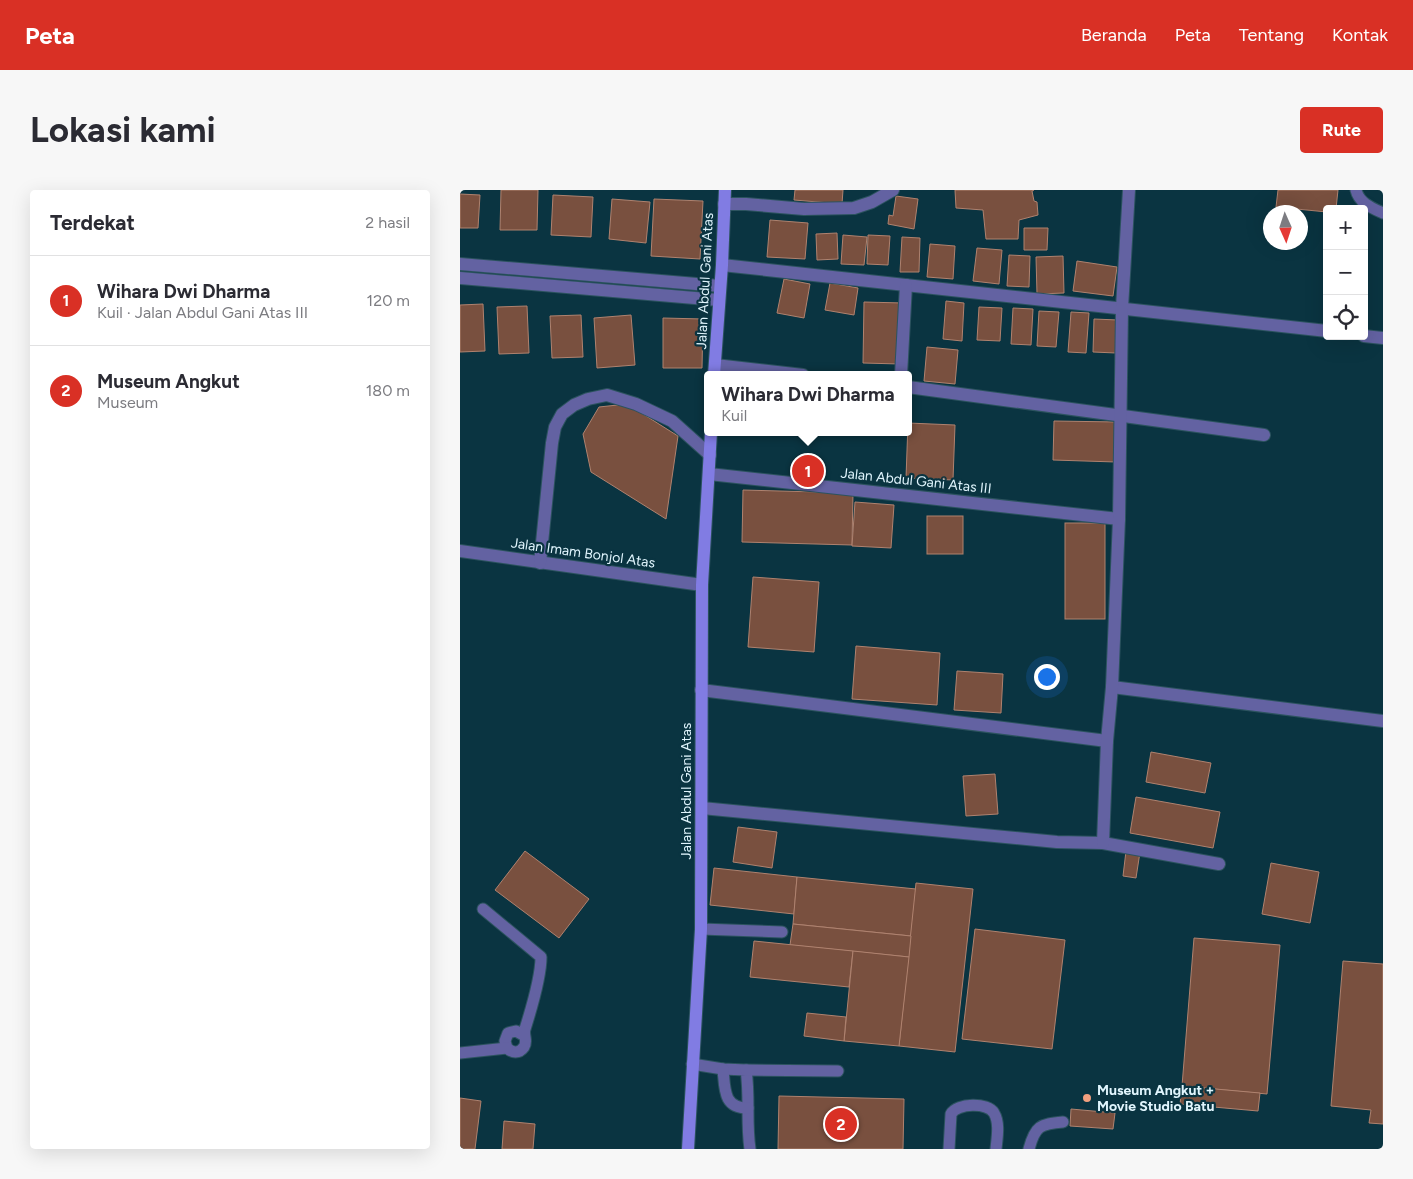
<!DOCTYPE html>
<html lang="id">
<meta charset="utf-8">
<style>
:root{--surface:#fff;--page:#f7f7f7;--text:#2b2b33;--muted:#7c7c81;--line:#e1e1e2;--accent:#d93025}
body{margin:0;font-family:Figtree,sans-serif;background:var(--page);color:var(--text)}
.controls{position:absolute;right:15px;top:15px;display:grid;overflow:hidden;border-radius:5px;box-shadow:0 5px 20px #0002}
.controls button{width:45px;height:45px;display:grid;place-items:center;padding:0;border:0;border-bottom:1px solid var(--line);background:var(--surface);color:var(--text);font:25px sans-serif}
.compass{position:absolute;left:803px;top:15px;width:45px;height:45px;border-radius:50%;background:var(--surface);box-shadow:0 5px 20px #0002;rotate:177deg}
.you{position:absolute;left:586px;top:486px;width:18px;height:18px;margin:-12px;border:4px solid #fff;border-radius:50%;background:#1a73e8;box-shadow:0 0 0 8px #1a73e833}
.badge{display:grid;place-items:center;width:32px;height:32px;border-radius:50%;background:var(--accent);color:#fff;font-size:16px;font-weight:700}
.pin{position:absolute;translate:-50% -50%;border:2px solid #fff;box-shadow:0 1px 5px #0006}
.popup{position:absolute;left:244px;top:181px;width:208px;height:65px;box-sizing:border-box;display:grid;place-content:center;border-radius:5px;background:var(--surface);filter:drop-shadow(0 1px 4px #0005);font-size:16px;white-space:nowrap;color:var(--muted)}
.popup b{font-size:19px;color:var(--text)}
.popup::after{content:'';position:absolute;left:50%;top:100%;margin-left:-10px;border:10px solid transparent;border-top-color:var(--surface)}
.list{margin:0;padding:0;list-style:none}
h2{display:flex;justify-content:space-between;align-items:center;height:65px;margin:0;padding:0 20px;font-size:21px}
h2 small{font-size:16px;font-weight:400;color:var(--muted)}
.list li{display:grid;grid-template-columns:32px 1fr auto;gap:15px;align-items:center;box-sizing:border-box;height:90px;padding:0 20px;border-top:1px solid var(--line)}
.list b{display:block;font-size:19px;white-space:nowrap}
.list p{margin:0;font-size:16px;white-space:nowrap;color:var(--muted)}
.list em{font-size:16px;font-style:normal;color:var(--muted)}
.icon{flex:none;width:28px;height:28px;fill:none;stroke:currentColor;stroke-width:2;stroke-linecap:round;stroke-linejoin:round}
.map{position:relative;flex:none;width:923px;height:959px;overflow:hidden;border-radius:5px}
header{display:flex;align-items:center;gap:30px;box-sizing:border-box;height:70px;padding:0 25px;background:var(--accent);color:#fff}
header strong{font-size:24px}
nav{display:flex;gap:28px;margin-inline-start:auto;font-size:18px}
.intro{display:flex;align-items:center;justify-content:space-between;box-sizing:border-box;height:120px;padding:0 30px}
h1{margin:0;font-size:35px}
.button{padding:12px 22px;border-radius:5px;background:var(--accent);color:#fff;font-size:18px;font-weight:700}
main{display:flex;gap:30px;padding:0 30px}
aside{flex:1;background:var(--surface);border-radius:5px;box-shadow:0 5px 20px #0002}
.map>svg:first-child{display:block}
</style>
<header>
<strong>Peta</strong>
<nav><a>Beranda</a><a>Peta</a><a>Tentang</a><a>Kontak</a></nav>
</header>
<div class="intro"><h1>Lokasi kami</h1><a class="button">Rute</a></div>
<main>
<aside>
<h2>Terdekat<small>2 hasil</small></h2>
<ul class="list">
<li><span class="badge">1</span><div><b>Wihara Dwi Dharma</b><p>Kuil · Jalan Abdul Gani Atas III</p></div><em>120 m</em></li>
<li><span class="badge">2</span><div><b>Museum Angkut</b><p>Museum</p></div><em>180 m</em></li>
</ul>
</aside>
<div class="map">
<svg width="923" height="959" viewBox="0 0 923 959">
<rect width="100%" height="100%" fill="#0a3441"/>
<g fill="#79503f" stroke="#af826f">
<polygon points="41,0 78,0 77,40 40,40"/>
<polygon points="335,0 383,0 382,14 334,10"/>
<polygon points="495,0 574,0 572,1 574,11 577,12 578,25 559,30 558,49 526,49 523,20 496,18"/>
<polygon points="818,0 878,0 876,19 867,19 867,22 816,17"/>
<polygon points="0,4 20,5 18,38 0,38"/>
<polygon points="93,5 133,7 131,47 91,45"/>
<polygon points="436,6 458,9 454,39 428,34 429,25 433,26"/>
<polygon points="152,9 190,12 186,53 149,49"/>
<polygon points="194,9 243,11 240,69 191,66"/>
<polygon points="310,30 348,33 345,69 307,67"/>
<polygon points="564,38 588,38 587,60 564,60"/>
<polygon points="377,43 378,69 357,70 356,44"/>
<polygon points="383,45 407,47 404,75 381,74"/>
<polygon points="408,45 430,46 428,75 407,74"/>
<polygon points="442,47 460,48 459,82 440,82"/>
<polygon points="470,54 495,56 493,89 467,87"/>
<polygon points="517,58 542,60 539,94 513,91"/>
<polygon points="549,65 570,66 569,97 547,96"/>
<polygon points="603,66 604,103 577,104 576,67"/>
<polygon points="617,71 657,77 653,106 613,101"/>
<polygon points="324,89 350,94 344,128 317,123"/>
<polygon points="370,93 398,98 394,125 365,120"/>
<polygon points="486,111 504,113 502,151 483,149"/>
<polygon points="404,112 443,113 440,174 403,173"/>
<polygon points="23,114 25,161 0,162 0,115"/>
<polygon points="67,116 69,163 39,164 37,117"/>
<polygon points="519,117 542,118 540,151 517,150"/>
<polygon points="553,118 573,119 571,155 551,154"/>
<polygon points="579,121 599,122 596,157 577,156"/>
<polygon points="611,122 629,123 626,163 608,162"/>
<polygon points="121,125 123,167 92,168 90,126"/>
<polygon points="171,125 175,175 137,178 134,128"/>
<polygon points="203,128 243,129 242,178 203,178"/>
<polygon points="634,129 658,130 656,163 633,162"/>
<polygon points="467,157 498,160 495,194 464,191"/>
<polygon points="167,214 218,246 206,329 131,282 123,244 139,217"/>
<polygon points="594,231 658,232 656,272 593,270"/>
<polygon points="448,233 495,235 493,290 446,288"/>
<polygon points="283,300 393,303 392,355 282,352"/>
<polygon points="395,312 434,315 431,358 392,356"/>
<rect x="467" y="326" width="36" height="38"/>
<rect x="605" y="333" width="40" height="96"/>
<polygon points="293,387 359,392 354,462 288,457"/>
<polygon points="396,456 480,463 477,515 392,509"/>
<polygon points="497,481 543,484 541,523 494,520"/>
<polygon points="691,562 751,573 745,603 686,592"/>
<polygon points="535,584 538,624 506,626 503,586"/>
<polygon points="676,607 760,622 753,658 670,643"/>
<polygon points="278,637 317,642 312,678 273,672"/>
<polygon points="65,661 129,709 99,748 35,700"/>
<polygon points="666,661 680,662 676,688 663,686"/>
<polygon points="811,673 859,682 850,733 802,724"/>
<polygon points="254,678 337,687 334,724 250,715"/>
<polygon points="337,687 456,699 451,746 333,734"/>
<polygon points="456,693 513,699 495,862 439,856"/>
<polygon points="333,734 451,746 449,767 330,755"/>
<polygon points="515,739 605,750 592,859 502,849"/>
<polygon points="734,748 820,755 807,904 722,896"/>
<polygon points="294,751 393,761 389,797 290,787"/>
<polygon points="393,761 449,767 439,856 384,851"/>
<polygon points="883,771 923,774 923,934 909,933 911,920 871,916"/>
<polygon points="347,823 386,827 384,851 344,846"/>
<polygon points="722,896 800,903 798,921 720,914"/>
<polygon points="319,906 444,909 443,959 318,959"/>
<polygon points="0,908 21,911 15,959 0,959"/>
<polygon points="611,919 655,923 653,939 610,936"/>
<polygon points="44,931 75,934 73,959 42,959"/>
</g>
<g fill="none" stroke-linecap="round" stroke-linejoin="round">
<g stroke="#2c535f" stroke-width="13">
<g id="lane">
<path d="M 896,0 C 899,13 912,18 923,23"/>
<path d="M 23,719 L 81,767 C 81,786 71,820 65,839 C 63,845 68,851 64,857 C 59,864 52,863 47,858 L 45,851 L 48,843 L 56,841 L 63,845"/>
<polyline points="241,739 322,742"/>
<polyline points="0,863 47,858"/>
<path d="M 232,874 L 263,879 L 286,880 C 290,906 286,933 290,959"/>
<path d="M 263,879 C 265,899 263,918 288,918"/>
<polyline points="286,880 378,881"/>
<path d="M 489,959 L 491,924 C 497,913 528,912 534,923 C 540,933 537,948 536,959"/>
<path d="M 569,959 C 575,936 580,934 603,932"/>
</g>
</g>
<g stroke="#2c535f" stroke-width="14">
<g id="street">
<polyline points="264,14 286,14 344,19 394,18 412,12 433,0"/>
<polyline points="0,74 260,96"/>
<polyline points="262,75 867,141"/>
<polyline points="0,88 258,110"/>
<polyline points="904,146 923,148"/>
<polyline points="255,175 343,185"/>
<polyline points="441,185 446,95"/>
<polyline points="448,197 804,245"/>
<polyline points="249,284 659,329"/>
<polyline points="0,361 242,395"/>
<polyline points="80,373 92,253 95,237 102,224 114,215 128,209 147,205 176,214 212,231 250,265"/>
<polyline points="652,497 923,531"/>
<polyline points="241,500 647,551"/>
<polyline points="242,618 597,652 643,653 759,674"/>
<polyline points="643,653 647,551 652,497 659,329 662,118 669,0"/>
</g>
</g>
<g stroke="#2c535f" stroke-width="14">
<g id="secondary">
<polyline points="254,185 262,75 265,0"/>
<polyline points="228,959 241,739 242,395 251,242"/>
</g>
</g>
<use href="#lane" stroke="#6362a2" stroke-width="11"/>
<use href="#street" stroke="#6362a2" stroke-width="12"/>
<use href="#secondary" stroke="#817ce3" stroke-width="12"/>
</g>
<circle fill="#f2a07f" stroke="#0a3441" stroke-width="2" cx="627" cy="908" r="5"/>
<g text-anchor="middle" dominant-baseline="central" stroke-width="4.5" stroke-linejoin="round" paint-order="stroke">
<g font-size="14" fill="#e0f5fd" stroke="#0a3441">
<text transform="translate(245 91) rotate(-87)">Jalan Abdul Gani Atas</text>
<text transform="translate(456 291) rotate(6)">Jalan Abdul Gani Atas III</text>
<text transform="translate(123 363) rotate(8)">Jalan Imam Bonjol Atas</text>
<text transform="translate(226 601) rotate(-90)">Jalan Abdul Gani Atas</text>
</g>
<g font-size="14" font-weight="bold" fill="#e0f5fd" stroke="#0a3441" text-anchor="start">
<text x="637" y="900">Museum Angkut +<tspan x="637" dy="16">Movie Studio Batu</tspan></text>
</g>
</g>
</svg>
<div class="controls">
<button>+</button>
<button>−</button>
<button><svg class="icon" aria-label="locate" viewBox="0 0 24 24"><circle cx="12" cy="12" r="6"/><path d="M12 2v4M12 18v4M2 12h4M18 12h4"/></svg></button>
</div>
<svg class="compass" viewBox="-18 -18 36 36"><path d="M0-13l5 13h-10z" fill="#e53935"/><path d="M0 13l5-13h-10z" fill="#7c7c81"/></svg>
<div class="you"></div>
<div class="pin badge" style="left:348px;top:281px">1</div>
<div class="popup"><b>Wihara Dwi Dharma</b>Kuil</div>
<div class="pin badge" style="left:381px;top:934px">2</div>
</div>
</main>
